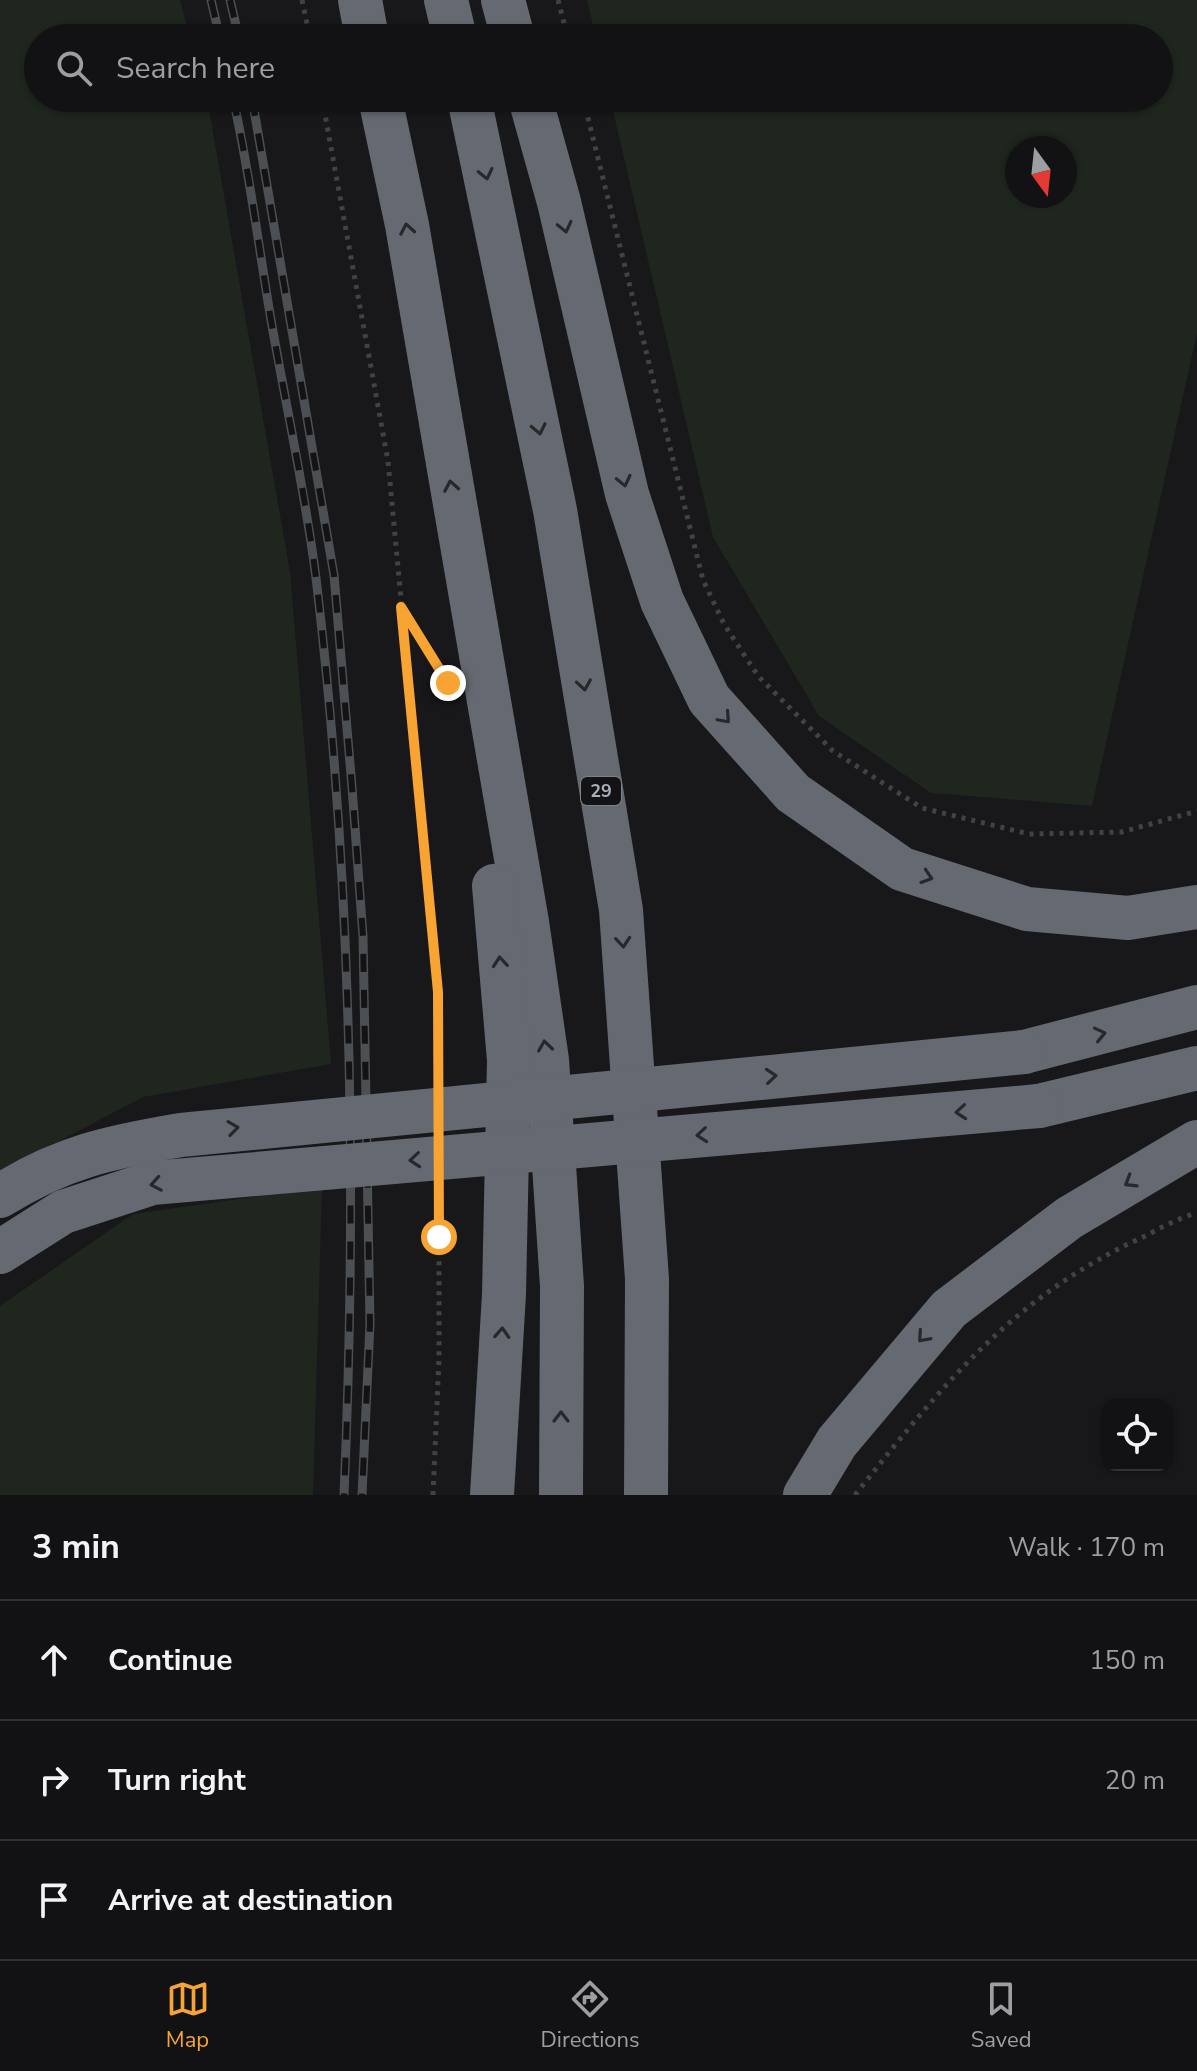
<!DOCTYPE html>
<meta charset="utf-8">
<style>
:root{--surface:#121214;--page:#1b1b1d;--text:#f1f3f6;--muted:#9c9ea0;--line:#313234;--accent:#f7a433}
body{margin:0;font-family:"Nunito Sans",sans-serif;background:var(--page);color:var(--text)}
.controls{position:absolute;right:24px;bottom:24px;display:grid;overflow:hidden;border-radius:16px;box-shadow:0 2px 6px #0004}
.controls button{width:72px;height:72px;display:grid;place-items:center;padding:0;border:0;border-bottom:2px solid var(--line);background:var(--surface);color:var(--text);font:40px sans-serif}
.compass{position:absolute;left:1005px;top:136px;width:72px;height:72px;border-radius:50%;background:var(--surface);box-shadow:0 2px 6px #0004;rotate:165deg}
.stop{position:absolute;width:24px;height:24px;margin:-18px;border:6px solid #f7a433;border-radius:50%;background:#fff}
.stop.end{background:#f7a433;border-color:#fff;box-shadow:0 2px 8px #0008}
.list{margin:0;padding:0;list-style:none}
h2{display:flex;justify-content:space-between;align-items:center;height:104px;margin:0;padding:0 32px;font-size:34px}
h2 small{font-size:26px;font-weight:400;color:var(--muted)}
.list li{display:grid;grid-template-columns:52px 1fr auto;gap:24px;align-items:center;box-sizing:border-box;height:120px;padding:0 32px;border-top:2px solid var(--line)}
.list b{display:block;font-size:30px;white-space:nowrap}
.list em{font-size:26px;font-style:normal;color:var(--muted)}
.icon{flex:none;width:44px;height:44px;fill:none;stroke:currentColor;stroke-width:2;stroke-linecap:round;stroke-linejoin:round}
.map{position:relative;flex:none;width:1197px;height:1495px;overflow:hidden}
.search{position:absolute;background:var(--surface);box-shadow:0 2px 6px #0004;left:24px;right:24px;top:24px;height:88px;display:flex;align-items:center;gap:20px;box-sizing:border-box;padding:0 28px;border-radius:44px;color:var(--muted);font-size:30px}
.sheet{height:464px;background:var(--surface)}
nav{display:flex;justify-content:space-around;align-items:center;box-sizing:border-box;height:112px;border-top:2px solid var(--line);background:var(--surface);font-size:22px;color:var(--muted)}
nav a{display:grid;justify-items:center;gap:4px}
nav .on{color:var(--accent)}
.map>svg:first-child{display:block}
</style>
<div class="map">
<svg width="1197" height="1495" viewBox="0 0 1197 1495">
<rect width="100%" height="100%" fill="#18181a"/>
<g fill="#1e261e" fill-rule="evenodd">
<polygon points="0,0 180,0 190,38 38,38 38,98 207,98 290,572 331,1064 143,1097 0,1172"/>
<path d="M 587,0 L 1197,0 L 1197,333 L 1092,806 L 931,793 L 819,716 L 713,537 L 610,98 L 1159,98 L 1159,38 L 596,38 ZM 1017,148 L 1065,148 L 1065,196 L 1017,196 Z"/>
<polygon points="322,1187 313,1495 0,1495 0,1306 133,1214"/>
</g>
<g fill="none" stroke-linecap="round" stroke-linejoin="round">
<g stroke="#3f4246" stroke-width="5" stroke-dasharray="4 6" stroke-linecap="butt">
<polyline points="302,0 310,38"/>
<polyline points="558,0 568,38"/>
<polyline points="322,98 388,461 438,992 438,1078"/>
<polyline points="583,98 703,580 724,624 758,676 833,751 922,808 1029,834 1122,832 1197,811"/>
<polyline points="402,608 449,685"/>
<polyline points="433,1495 439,1359 439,1192"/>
<path d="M 855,1495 C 941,1387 1012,1297 1141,1238 C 1159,1229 1178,1218 1197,1213"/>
</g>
<g stroke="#656971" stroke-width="44">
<polyline points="360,0 367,38"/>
<polyline points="446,0 455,38"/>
<polyline points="503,0 513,38"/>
<polyline points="380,98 407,225 527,922 547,1060 562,1286 561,1495"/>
<polyline points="469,98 555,510 621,910 647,1279 646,1495"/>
<polyline points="530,98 559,202 627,494 662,601 709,699 793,793 902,869 1027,909 1128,918 1197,907"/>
<polyline points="1024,1052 1197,1007"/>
<polyline points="1039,1106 1197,1068"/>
<polyline points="492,1495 504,1294 509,1060 494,886"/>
<polyline points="805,1495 837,1442 949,1309 1069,1218 1197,1142"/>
</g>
<g stroke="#4c4f54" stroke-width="9">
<g id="rail">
<polyline points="211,0 220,38"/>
<polyline points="230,0 239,38"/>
<path d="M 233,98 C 249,169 258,242 270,314 C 285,402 305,490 316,578 C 352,879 357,1193 344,1495"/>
<polyline points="252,98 334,575 352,787 363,936 370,1324 362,1495"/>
</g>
</g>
<use href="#rail" stroke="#131315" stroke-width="6" stroke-dasharray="18" stroke-linecap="butt"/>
<g stroke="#656971" stroke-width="44">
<path d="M 0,1196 C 62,1157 110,1147 181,1135 L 1024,1052"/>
<polyline points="0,1252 63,1212 152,1183 1039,1106"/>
</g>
</g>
<defs><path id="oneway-chevron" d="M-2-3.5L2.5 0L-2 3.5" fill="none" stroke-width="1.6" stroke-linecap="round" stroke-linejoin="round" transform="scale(2)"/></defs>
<g stroke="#28282c">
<use href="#oneway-chevron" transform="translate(486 174) rotate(77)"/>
<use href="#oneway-chevron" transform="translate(565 227) rotate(77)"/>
<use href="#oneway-chevron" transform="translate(407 229) rotate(-100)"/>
<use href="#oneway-chevron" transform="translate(539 429) rotate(78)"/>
<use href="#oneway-chevron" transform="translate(624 481) rotate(77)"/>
<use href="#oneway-chevron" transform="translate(451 486) rotate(-100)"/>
<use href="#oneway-chevron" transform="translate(584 685) rotate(81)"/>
<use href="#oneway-chevron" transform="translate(725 718) rotate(48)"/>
<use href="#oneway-chevron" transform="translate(927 877) rotate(18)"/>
<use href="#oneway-chevron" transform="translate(623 942) rotate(85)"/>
<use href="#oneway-chevron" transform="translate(500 962) rotate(-95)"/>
<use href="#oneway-chevron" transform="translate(1100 1034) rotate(-13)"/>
<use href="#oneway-chevron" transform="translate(545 1046) rotate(-98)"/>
<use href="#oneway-chevron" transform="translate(771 1076) rotate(-5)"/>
<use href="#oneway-chevron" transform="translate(961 1112) rotate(175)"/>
<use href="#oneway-chevron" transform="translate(233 1128) rotate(-8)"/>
<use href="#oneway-chevron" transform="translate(702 1135) rotate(175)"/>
<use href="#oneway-chevron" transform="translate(415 1160) rotate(175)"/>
<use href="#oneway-chevron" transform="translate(1130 1182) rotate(149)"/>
<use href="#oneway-chevron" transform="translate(156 1184) rotate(170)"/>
<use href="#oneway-chevron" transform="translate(502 1333) rotate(-87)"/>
<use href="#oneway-chevron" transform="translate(923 1337) rotate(131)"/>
<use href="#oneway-chevron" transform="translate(561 1417) rotate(-90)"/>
</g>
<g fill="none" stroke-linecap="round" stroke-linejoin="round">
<polyline stroke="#f7a433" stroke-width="10" points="439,1237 438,992 401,607 448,683"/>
</g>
<g text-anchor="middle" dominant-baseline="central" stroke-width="8" stroke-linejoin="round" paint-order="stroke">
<rect fill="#131315" stroke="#7d8188" stroke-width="2" x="581" y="777" width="40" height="28" rx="6"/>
<g font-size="18" font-weight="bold" fill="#aab0ba">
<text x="601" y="791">29</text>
</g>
</g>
</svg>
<div class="controls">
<button><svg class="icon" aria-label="locate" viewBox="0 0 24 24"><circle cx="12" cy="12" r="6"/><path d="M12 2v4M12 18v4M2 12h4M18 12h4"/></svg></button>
</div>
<svg class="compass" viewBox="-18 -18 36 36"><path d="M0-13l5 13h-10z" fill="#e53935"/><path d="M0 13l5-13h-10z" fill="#9c9ea0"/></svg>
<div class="stop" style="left:439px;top:1237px"></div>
<div class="stop end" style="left:448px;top:683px"></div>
<div class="search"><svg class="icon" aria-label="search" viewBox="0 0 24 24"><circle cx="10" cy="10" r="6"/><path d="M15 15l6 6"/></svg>Search here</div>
</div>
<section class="sheet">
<h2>3 min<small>Walk · 170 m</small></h2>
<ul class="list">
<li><svg class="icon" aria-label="ahead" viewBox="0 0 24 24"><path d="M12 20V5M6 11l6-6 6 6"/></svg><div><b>Continue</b></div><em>150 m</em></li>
<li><svg class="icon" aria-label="right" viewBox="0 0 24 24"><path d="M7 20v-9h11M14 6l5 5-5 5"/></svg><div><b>Turn right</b></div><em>20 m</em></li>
<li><svg class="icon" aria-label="arrive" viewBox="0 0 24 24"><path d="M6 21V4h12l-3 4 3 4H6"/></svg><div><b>Arrive at destination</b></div></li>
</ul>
</section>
<nav>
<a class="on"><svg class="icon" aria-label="map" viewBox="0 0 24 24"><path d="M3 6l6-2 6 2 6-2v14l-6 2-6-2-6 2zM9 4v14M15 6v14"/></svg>Map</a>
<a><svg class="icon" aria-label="directions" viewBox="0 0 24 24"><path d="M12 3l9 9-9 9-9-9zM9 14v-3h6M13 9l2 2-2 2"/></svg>Directions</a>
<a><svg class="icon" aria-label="saved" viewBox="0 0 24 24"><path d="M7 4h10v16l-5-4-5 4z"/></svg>Saved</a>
</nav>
